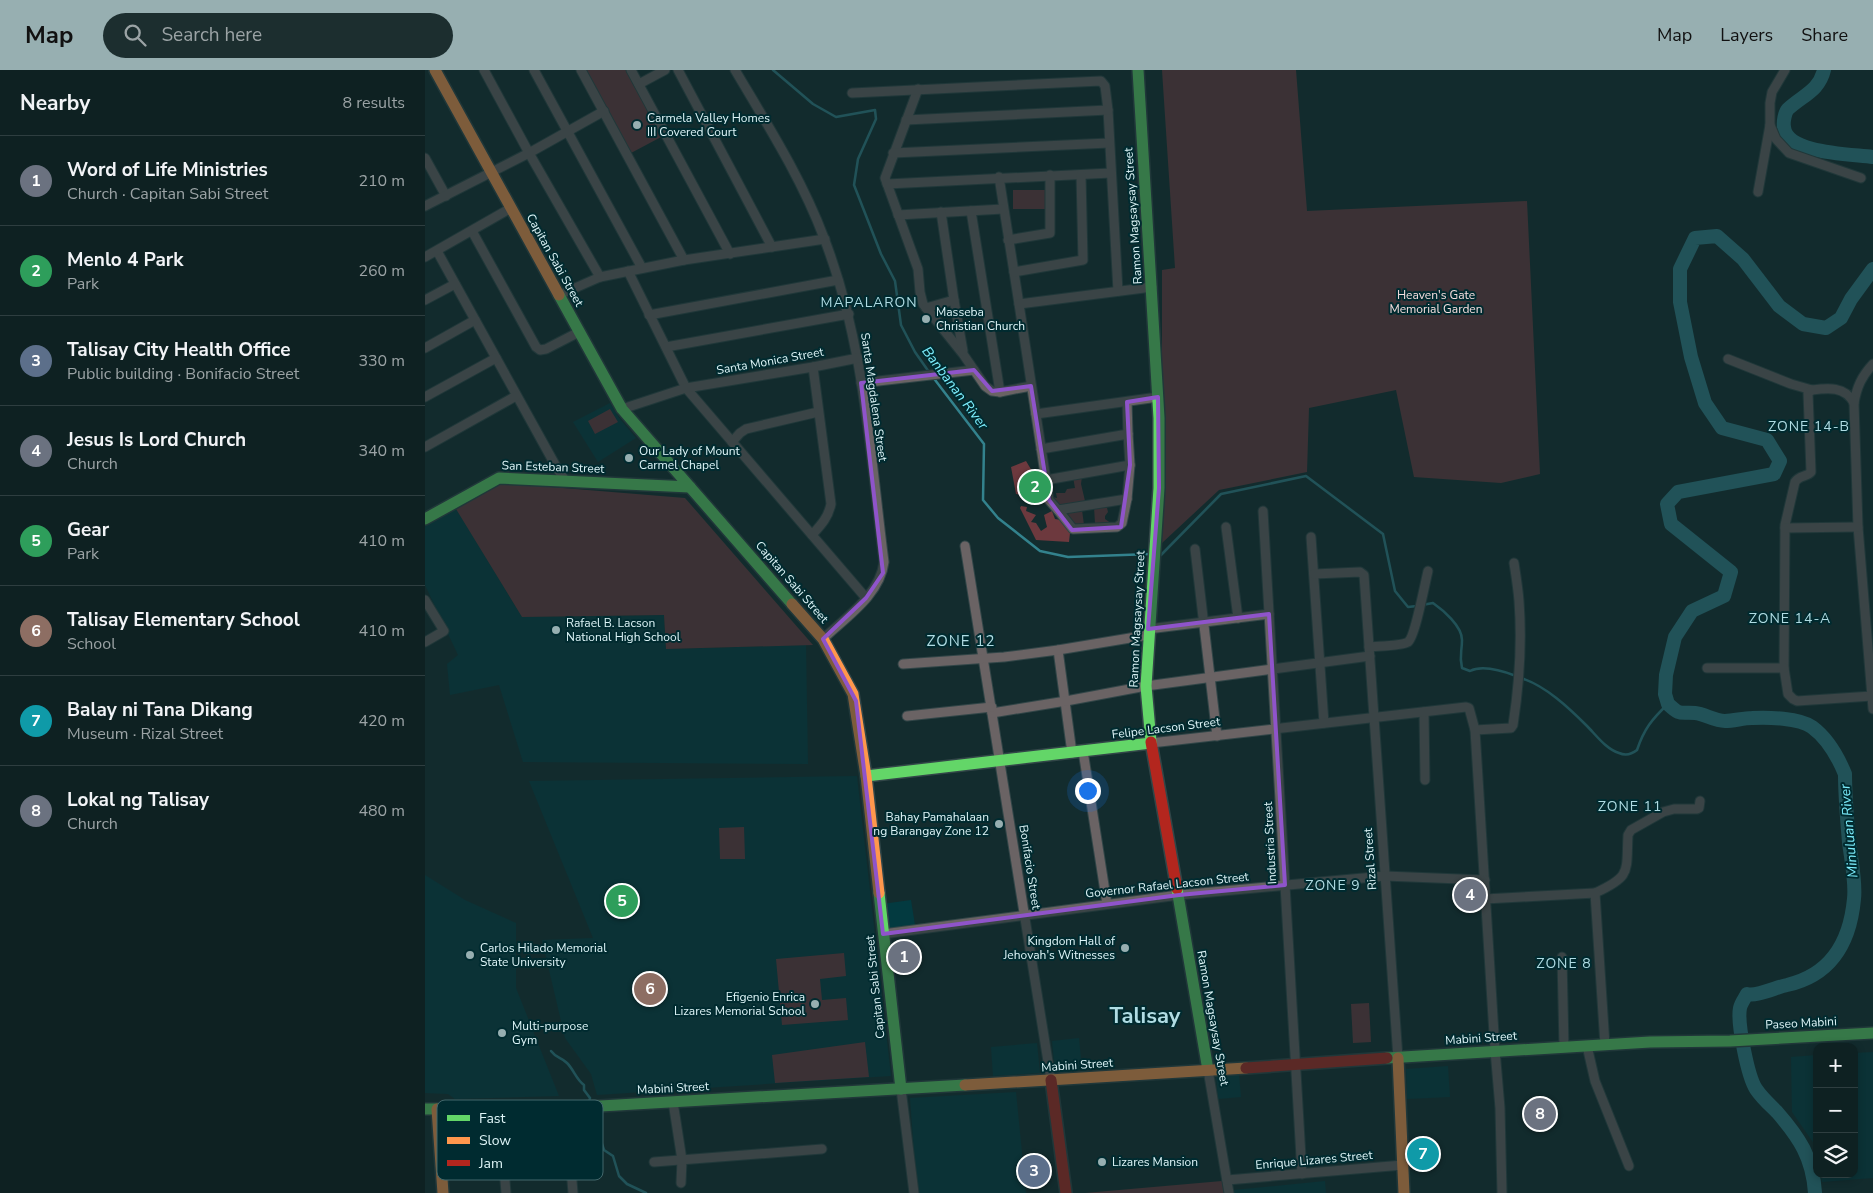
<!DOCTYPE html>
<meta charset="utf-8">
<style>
:root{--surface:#0e2122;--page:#1c2e2f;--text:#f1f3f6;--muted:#9ba3a5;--line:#2e3e40;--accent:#97afb1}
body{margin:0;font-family:"Nunito Sans",sans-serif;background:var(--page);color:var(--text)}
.controls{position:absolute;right:15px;bottom:15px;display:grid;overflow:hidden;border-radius:10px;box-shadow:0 2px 8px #0003}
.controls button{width:45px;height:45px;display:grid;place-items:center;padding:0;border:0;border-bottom:1px solid var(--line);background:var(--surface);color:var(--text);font:25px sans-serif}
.you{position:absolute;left:662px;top:720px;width:18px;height:18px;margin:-12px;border:4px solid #fff;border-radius:50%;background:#1a73e8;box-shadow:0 0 0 8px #1a73e833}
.badge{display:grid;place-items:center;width:32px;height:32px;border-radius:50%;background:var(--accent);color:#fff;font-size:16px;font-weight:700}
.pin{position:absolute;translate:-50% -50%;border:2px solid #fff;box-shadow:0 1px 5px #0006}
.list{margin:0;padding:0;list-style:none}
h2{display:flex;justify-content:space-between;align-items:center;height:65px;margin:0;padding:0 20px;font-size:21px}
h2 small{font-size:16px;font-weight:400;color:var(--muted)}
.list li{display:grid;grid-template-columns:32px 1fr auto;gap:15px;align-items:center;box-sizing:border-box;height:90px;padding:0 20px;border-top:1px solid var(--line)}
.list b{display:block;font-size:19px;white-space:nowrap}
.list p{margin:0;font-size:16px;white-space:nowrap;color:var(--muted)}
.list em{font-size:16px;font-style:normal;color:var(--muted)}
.icon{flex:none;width:28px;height:28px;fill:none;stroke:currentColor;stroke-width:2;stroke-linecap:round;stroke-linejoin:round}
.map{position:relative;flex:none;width:1448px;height:1123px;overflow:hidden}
header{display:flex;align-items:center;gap:30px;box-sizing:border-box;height:70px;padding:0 25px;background:var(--accent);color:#111}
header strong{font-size:24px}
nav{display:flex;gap:28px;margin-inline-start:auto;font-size:18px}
.search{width:350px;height:45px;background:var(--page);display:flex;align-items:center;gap:12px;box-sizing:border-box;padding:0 18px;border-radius:28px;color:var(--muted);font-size:19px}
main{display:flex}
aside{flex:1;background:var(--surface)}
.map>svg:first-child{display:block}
</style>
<header>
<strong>Map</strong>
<div class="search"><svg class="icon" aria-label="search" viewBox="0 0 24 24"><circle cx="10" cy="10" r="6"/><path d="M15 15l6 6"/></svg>Search here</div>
<nav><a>Map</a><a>Layers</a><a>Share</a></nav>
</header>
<main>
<aside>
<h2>Nearby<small>8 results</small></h2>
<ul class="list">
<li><span class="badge" style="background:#6b7280">1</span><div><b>Word of Life Ministries</b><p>Church · Capitan Sabi Street</p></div><em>210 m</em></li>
<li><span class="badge" style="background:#2e9e5b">2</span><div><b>Menlo 4 Park</b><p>Park</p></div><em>260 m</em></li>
<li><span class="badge" style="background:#5c6f8a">3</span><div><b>Talisay City Health Office</b><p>Public building · Bonifacio Street</p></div><em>330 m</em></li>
<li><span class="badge" style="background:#6b7280">4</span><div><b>Jesus Is Lord Church</b><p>Church</p></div><em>340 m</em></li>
<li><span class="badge" style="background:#2e9e5b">5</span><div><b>Gear</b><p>Park</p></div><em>410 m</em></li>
<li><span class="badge" style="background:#8d6e63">6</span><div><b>Talisay Elementary School</b><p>School</p></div><em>410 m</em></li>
<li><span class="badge" style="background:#0f9aa8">7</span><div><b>Balay ni Tana Dikang</b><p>Museum · Rizal Street</p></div><em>420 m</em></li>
<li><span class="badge" style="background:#6b7280">8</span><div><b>Lokal ng Talisay</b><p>Church</p></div><em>480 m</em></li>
</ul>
</aside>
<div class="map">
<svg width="1448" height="1123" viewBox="0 0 1448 1123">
<rect width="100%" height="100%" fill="#132c2e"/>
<g fill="#033a40">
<polygon points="185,333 195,349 211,368 173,392 148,352"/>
<polygon points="31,438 97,547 239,545 241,579 381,575 383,694 98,692 74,615 25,625 22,594 33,585 0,515 0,456"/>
<polygon points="432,706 466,1006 172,1025 166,1004 140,968 117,870 168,868 104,711"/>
<polygon points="0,805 40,830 91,853 91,918 134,1026 30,1029 23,1024 0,1023"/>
<polygon points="486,830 490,855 461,859 457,834"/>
<polygon points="654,968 657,1000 630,1003 627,971"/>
<polygon points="612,973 615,1003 568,1006 566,977"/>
<polygon points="1448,982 1448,1108 1397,1112 1396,1104 1429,1104 1429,983"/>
<polygon points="1392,985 1392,1078 1367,1042 1366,987"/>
<polygon points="1023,996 1025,1027 982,1029 981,999"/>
<polygon points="814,1004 816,1027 793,1029 791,1006"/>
<polygon points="591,1022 601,1123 492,1123 485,1028"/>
<polygon points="900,1111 901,1123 808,1123 808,1120"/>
</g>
<g fill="#6d393e">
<polygon points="161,0 202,0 238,66 206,83"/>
<polygon points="737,0 871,0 882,141 1102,131 1115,404 1076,413 989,407 971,320 884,338 882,402 794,420 737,473 737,200 750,198"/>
<rect x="588" y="120" width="32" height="19"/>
<polygon points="185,339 193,352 170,364 163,351"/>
<path d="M 601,391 L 607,401 C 598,407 595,412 600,422 L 598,425 L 591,424 L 586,397 Z"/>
<polygon points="618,404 619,426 616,427 604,421 601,414 607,405"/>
<polygon points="657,406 656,414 660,431 657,434 633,438 627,427 632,428 631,423 640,423 642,419 650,418 648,407"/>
<polygon points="77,413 260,428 388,575 241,579 239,545 97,547 31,439"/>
<polygon points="676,435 682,438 683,442 680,446 680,449 687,454 648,458 639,440 657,440 659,455 670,453 669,437"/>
<polygon points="596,436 602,437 601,441 611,445 606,452 611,453 616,461 622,457 619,445 627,441 630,449 636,450 645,463 644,472 611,470 595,438"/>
<polygon points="319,757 320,789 295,789 294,758"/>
<circle cx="197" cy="830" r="10"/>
<polygon points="419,883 421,906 395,909 397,930 421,928 423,950 357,955 351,889"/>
<polygon points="944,933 946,972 928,973 926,934"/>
<polygon points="440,972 444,1007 350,1013 347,985"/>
<polygon points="797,1111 799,1123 660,1123"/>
</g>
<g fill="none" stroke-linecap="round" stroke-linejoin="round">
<g stroke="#33828d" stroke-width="2.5">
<polyline points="348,0 388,34 411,47 450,40 451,49 433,89 429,115 456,184 470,211 476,255 490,282 504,302"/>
<polyline points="507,306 559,374 558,430 573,448 615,481 643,487 726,484"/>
<polyline points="734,485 736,485 796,424 881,406 958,464 970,521 983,537 992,536"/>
<path d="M 997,535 L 1008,533 C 1018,540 1037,556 1037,570 C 1037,582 1034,585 1037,598 L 1045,601 C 1057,595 1078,601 1091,606"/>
<path d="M 1096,608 C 1121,616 1144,638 1162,656 C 1171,665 1181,679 1194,683 C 1201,686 1207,684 1212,680 C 1219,659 1227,649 1243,634"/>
<path d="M 126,981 C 132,989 136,987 142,993 C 149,1000 151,1009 159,1015 L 159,1020 L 165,1028 L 164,1032"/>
<polyline points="164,1040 164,1048 172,1059 179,1080 188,1086 194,1106 202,1114 221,1123"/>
</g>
<g stroke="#33828d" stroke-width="14">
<path d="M 1399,0 C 1394,21 1378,25 1363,39 C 1360,42 1358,52 1359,57 C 1361,84 1427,84 1448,87"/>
<path d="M 1390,1123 C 1388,1088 1374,1067 1352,1042 C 1345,1035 1337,1028 1331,1019 C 1323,1007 1312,953 1315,938 C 1316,933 1320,928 1322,924 C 1330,927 1352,917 1362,915 C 1406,905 1425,872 1429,829 C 1431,812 1426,789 1424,772 C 1422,749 1420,726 1420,704 C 1413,687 1402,668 1387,657 C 1375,648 1342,647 1327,648 C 1318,648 1309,651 1300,651 C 1289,651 1280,644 1270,643 C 1254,642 1256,646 1243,634 L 1240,624 L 1241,605 L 1250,567 L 1267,541 L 1299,526 L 1306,502 L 1246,454 L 1242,434 L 1253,422 L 1349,404 L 1355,391 L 1342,370 L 1297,358 L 1280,333 L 1266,287 L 1255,232 L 1255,199 L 1270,168 L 1292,166 L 1318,189 L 1354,236 L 1378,254 L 1401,258 L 1416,248 L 1426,229 L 1448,199"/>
</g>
<g stroke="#324648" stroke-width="11">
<g id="street">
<polyline points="59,0 104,83 175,207"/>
<polyline points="109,0 217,198"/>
<polyline points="156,0 259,190"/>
<polyline points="206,0 305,184"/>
<polyline points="253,0 347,177"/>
<path d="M 310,0 C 342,54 377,109 399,168 C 439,271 445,383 459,492 C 455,525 421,547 398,569"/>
<polyline points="1360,0 1347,22 1345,33 1345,55 1351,69 1364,83 1436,108"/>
<polyline points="214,14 240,0"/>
<polyline points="493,19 460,108 493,199 495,222 498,234 538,284 560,316 567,321 575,322"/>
<polyline points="427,23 676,11 680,16 683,40 693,221"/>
<polyline points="481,50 683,40"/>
<polyline points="468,83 684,73"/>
<polyline points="0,88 21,126"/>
<polyline points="574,107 594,234"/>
<polyline points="462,114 686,103"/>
<polyline points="1333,122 1345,55"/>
<polyline points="0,136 104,83 179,41"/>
<polyline points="546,141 575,322 606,316"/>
<polyline points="473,145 578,139"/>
<polyline points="47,161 111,277 115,280 121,279 154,262"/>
<polyline points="583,170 625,163 625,105"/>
<polyline points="12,181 133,400 140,410"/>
<polyline points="0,187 86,138"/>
<polyline points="203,201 261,318 441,528"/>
<polyline points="589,202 658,190 656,105"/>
<polyline points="134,225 175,207 259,190 400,169"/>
<polyline points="0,230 30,214"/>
<polyline points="529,230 538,281"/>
<polyline points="501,238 529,230 516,142"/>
<polyline points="224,245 413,210"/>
<polyline points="241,277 424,244"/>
<polyline points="0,278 50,250"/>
<polyline points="1303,289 1366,314 1387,320"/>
<path d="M 1448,294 C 1437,306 1432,316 1429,333 L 1433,457 L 1448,639"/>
<polyline points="436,313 549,300"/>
<polyline points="0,327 71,288"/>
<polyline points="702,332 703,364"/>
<path d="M 1429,333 C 1420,316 1403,318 1387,320 L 1383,323 L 1386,402 C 1382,407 1374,405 1370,412 L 1360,455 L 1359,598 L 1363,624 L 1368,629 L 1372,631 L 1447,626"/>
<polyline points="197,339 261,318 388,297 433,288"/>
<polyline points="611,344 733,327"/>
<polyline points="307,372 315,363 321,359 393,342"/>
<polyline points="0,377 91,326"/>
<path d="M 616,379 L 703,364 L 705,395 L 621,410 C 612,351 603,293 594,234 L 727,217"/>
<polyline points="621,410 624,430 633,440 702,429 705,395"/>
<polyline points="633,440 648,459 692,457 697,453 702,429"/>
<polyline points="838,441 877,1104"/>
<polyline points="801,457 813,548"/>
<polyline points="1360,458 1433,457"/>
<path d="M 387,465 C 396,455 403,448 406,434 L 388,297"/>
<polyline points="886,467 899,653"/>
<polyline points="540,476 626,1010"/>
<polyline points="770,479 792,666"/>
<polyline points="889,504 935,502 939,505 973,988"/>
<polyline points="0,530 19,561 0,572"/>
<polyline points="723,559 844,544"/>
<path d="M 944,577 C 952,576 977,576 983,572 C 990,567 1000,513 1003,501"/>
<polyline points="633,580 647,683"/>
<polyline points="478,594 579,587 633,580 723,565"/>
<polyline points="1282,598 1359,598"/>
<polyline points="999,642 1000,710"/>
<polyline points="567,643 641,631 721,616 945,586"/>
<polyline points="482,646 567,637"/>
<path d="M 1050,660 L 1086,658 L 1088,655 C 1094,616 1097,571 1094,531 C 1093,518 1091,506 1089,493"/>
<polyline points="726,673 1041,637 1044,638 1050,660 1070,980 1075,1038 1077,1123"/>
<polyline points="658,681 682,834"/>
<path d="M 1170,823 C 1207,806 1201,802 1203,765 L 1206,760 L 1238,742 L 1249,739 L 1272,739 L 1274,738 L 1275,731"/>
<polyline points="1060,829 1170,823 1180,975"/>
<polyline points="458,864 754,825 960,806 1060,810"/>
<polyline points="1137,887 1139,977"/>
<polyline points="1162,976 1170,1011 1204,1096"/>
<polyline points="783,1000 804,1123"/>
<polyline points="476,1019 489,1123"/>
<polyline points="248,1032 257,1090 256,1113"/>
<polyline points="74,1038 81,1123"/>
<polyline points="141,1038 148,1123"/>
<polyline points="229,1092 397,1079"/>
<polyline points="802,1110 978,1095"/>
</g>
</g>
<g stroke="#324648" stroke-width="14">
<g id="fast">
<polyline points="713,0 734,348 734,418 721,616 726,672"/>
<polyline points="134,225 197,339 367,534"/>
<polyline points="0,449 74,408 265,417"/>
<polyline points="441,706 726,673"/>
<polyline points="752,819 783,1000"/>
<polyline points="454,823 476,1019"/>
<polyline points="962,988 1225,972 1305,971 1448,963"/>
<polyline points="0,1039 141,1038 540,1015"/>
</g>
</g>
<g stroke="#324648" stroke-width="14">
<g id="slow">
<polyline points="10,0 134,225"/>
<polyline points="367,534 398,569 428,624 441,706 454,823"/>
<polyline points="973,988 979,1123"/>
<polyline points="540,1015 821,998"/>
<polyline points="12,1039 18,1123"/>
</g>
</g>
<g stroke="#324648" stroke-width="14">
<g id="jam">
<polyline points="726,672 752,819"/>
<polyline points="821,998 962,988"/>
<polyline points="626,1010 641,1123"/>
</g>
</g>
<use href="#street" stroke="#6a6364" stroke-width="9"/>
<use href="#fast" stroke="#63d668" stroke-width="11"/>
<use href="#slow" stroke="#ff974d" stroke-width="11"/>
<use href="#jam" stroke="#b3261e" stroke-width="11"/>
</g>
<path d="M0 0H1448V1123H0ZM 549,300 L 567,321 L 606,316 L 624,430 L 647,460 L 696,457 L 705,395 L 702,332 L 733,327 L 734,418 L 723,559 L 844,544 L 860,815 L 754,825 L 458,864 L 431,631 L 398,569 L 441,528 L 458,503 L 436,313 Z" fill="#132c2e" fill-opacity=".55" fill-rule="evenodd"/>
<path fill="none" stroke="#8f54ca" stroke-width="4" stroke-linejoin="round" d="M 549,300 L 567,321 L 606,316 L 624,430 L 647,460 L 696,457 L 705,395 L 702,332 L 733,327 L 734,418 L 723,559 L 844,544 L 860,815 L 754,825 L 458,864 L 431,631 L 398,569 L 441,528 L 458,503 L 436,313 Z"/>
<g fill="#97afb1" stroke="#002b30" stroke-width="2">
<circle cx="212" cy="55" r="5"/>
<circle cx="501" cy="249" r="5"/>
<circle cx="204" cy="388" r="5"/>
<circle cx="131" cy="560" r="5"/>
<circle cx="574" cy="754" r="5"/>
<circle cx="700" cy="878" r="5"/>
<circle cx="45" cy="885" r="5"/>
<circle cx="390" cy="934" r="5"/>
<circle cx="77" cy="963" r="5"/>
<circle cx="677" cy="1092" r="5"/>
</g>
<g text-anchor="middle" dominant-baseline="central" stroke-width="4" stroke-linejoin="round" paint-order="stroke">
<g font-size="12" fill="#def5f8" stroke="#002b30" text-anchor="start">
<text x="222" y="48">Carmela Valley Homes<tspan x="222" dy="14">III Covered Court</tspan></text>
<text x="511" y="242">Masseba<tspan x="511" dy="14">Christian Church</tspan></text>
<text x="214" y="381">Our Lady of Mount<tspan x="214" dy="14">Carmel Chapel</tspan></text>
<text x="141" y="553">Rafael B. Lacson<tspan x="141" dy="14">National High School</tspan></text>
<text x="564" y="747" text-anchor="end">Bahay Pamahalaan<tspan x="564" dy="14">ng Barangay Zone 12</tspan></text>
<text x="690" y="871" text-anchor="end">Kingdom Hall of<tspan x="690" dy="14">Jehovah's Witnesses</tspan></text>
<text x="55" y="878">Carlos Hilado Memorial<tspan x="55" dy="14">State University</tspan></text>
<text x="380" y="927" text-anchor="end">Efigenio Enrica<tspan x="380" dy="14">Lizares Memorial School</tspan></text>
<text x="87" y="956">Multi-purpose<tspan x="87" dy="14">Gym</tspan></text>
<text x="687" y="1092">Lizares Mansion</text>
</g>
<g font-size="12" fill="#def5f8" stroke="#002b30">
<text transform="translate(708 146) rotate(-94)">Ramon Magsaysay Street</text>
<text transform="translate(130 190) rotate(61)">Capitan Sabi Street</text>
<text transform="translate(345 291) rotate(-10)">Santa Monica Street</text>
<text transform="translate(449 327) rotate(82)">Santa Magdalena Street</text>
<text transform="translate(128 397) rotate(2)">San Esteban Street</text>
<text transform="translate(367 512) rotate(49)">Capitan Sabi Street</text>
<text transform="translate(712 549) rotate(-87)">Ramon Magsaysay Street</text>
<text transform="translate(741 658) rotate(-7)">Felipe Lacson Street</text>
<text transform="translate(845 773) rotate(-93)">Industria Street</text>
<text transform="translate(945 789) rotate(-94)">Rizal Street</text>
<text transform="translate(605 797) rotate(81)">Bonifacio Street</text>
<text transform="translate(742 815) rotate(-6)">Governor Rafael Lacson Street</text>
<text transform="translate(450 917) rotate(-96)">Capitan Sabi Street</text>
<text transform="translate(788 948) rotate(80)">Ramon Magsaysay Street</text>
<text transform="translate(1376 953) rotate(-3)">Paseo Mabini</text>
<text transform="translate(1056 968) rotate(-4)">Mabini Street</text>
<text transform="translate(652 995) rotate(-4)">Mabini Street</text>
<text transform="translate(248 1018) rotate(-3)">Mabini Street</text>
<text transform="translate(889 1090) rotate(-5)">Enrique Lizares Street</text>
</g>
<g font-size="12" fill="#f6dede" stroke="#002b30">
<text x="1011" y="225">Heaven's Gate<tspan x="1011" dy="14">Memorial Garden</tspan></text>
</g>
<g font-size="14" letter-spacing="1" fill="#b0dce3" stroke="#002b30">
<text x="444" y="232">MAPALARON</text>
<text x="1384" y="356">ZONE 14-B</text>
<text x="1365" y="548">ZONE 14-A</text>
<text x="1205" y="736">ZONE 11</text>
<text x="908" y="815">ZONE 9</text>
<text x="1139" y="893">ZONE 8</text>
</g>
<g font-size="14" font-style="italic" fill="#7ceefd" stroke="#002b30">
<text transform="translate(530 318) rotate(53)">Banbanan River</text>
<text transform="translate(1424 761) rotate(-95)">Minuluan River</text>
</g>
<g font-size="15" letter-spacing="1" fill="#b0dce3" stroke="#002b30">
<text x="536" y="571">ZONE 12</text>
</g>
<g font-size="22" font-weight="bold" fill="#b0dce3" stroke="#002b30">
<text x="720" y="946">Talisay</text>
</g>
</g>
<rect x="12" y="1030" width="166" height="80" rx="8" fill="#002b30" stroke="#43686c" stroke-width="1"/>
<rect x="22" y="1045" width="23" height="6" fill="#63d668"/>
<rect x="22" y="1067" width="23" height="7" fill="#ff974d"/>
<rect x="22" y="1090" width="23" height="6" fill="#b3261e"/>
<g font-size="14" fill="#def5f8">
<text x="54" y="1053">Fast</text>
<text x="54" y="1075">Slow</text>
<text x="54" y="1098">Jam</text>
</g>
</svg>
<div class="controls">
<button>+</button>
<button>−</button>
<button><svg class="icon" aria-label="layers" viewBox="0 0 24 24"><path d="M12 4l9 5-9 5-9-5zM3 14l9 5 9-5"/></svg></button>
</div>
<div class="you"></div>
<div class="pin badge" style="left:479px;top:887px;background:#6b7280">1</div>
<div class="pin badge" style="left:610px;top:417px;background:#2e9e5b">2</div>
<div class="pin badge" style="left:609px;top:1101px;background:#5c6f8a">3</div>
<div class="pin badge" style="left:1045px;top:825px;background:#6b7280">4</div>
<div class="pin badge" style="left:197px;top:831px;background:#2e9e5b">5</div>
<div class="pin badge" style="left:225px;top:919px;background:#8d6e63">6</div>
<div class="pin badge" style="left:998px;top:1084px;background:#0f9aa8">7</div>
<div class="pin badge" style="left:1115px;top:1044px;background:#6b7280">8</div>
</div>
</main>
